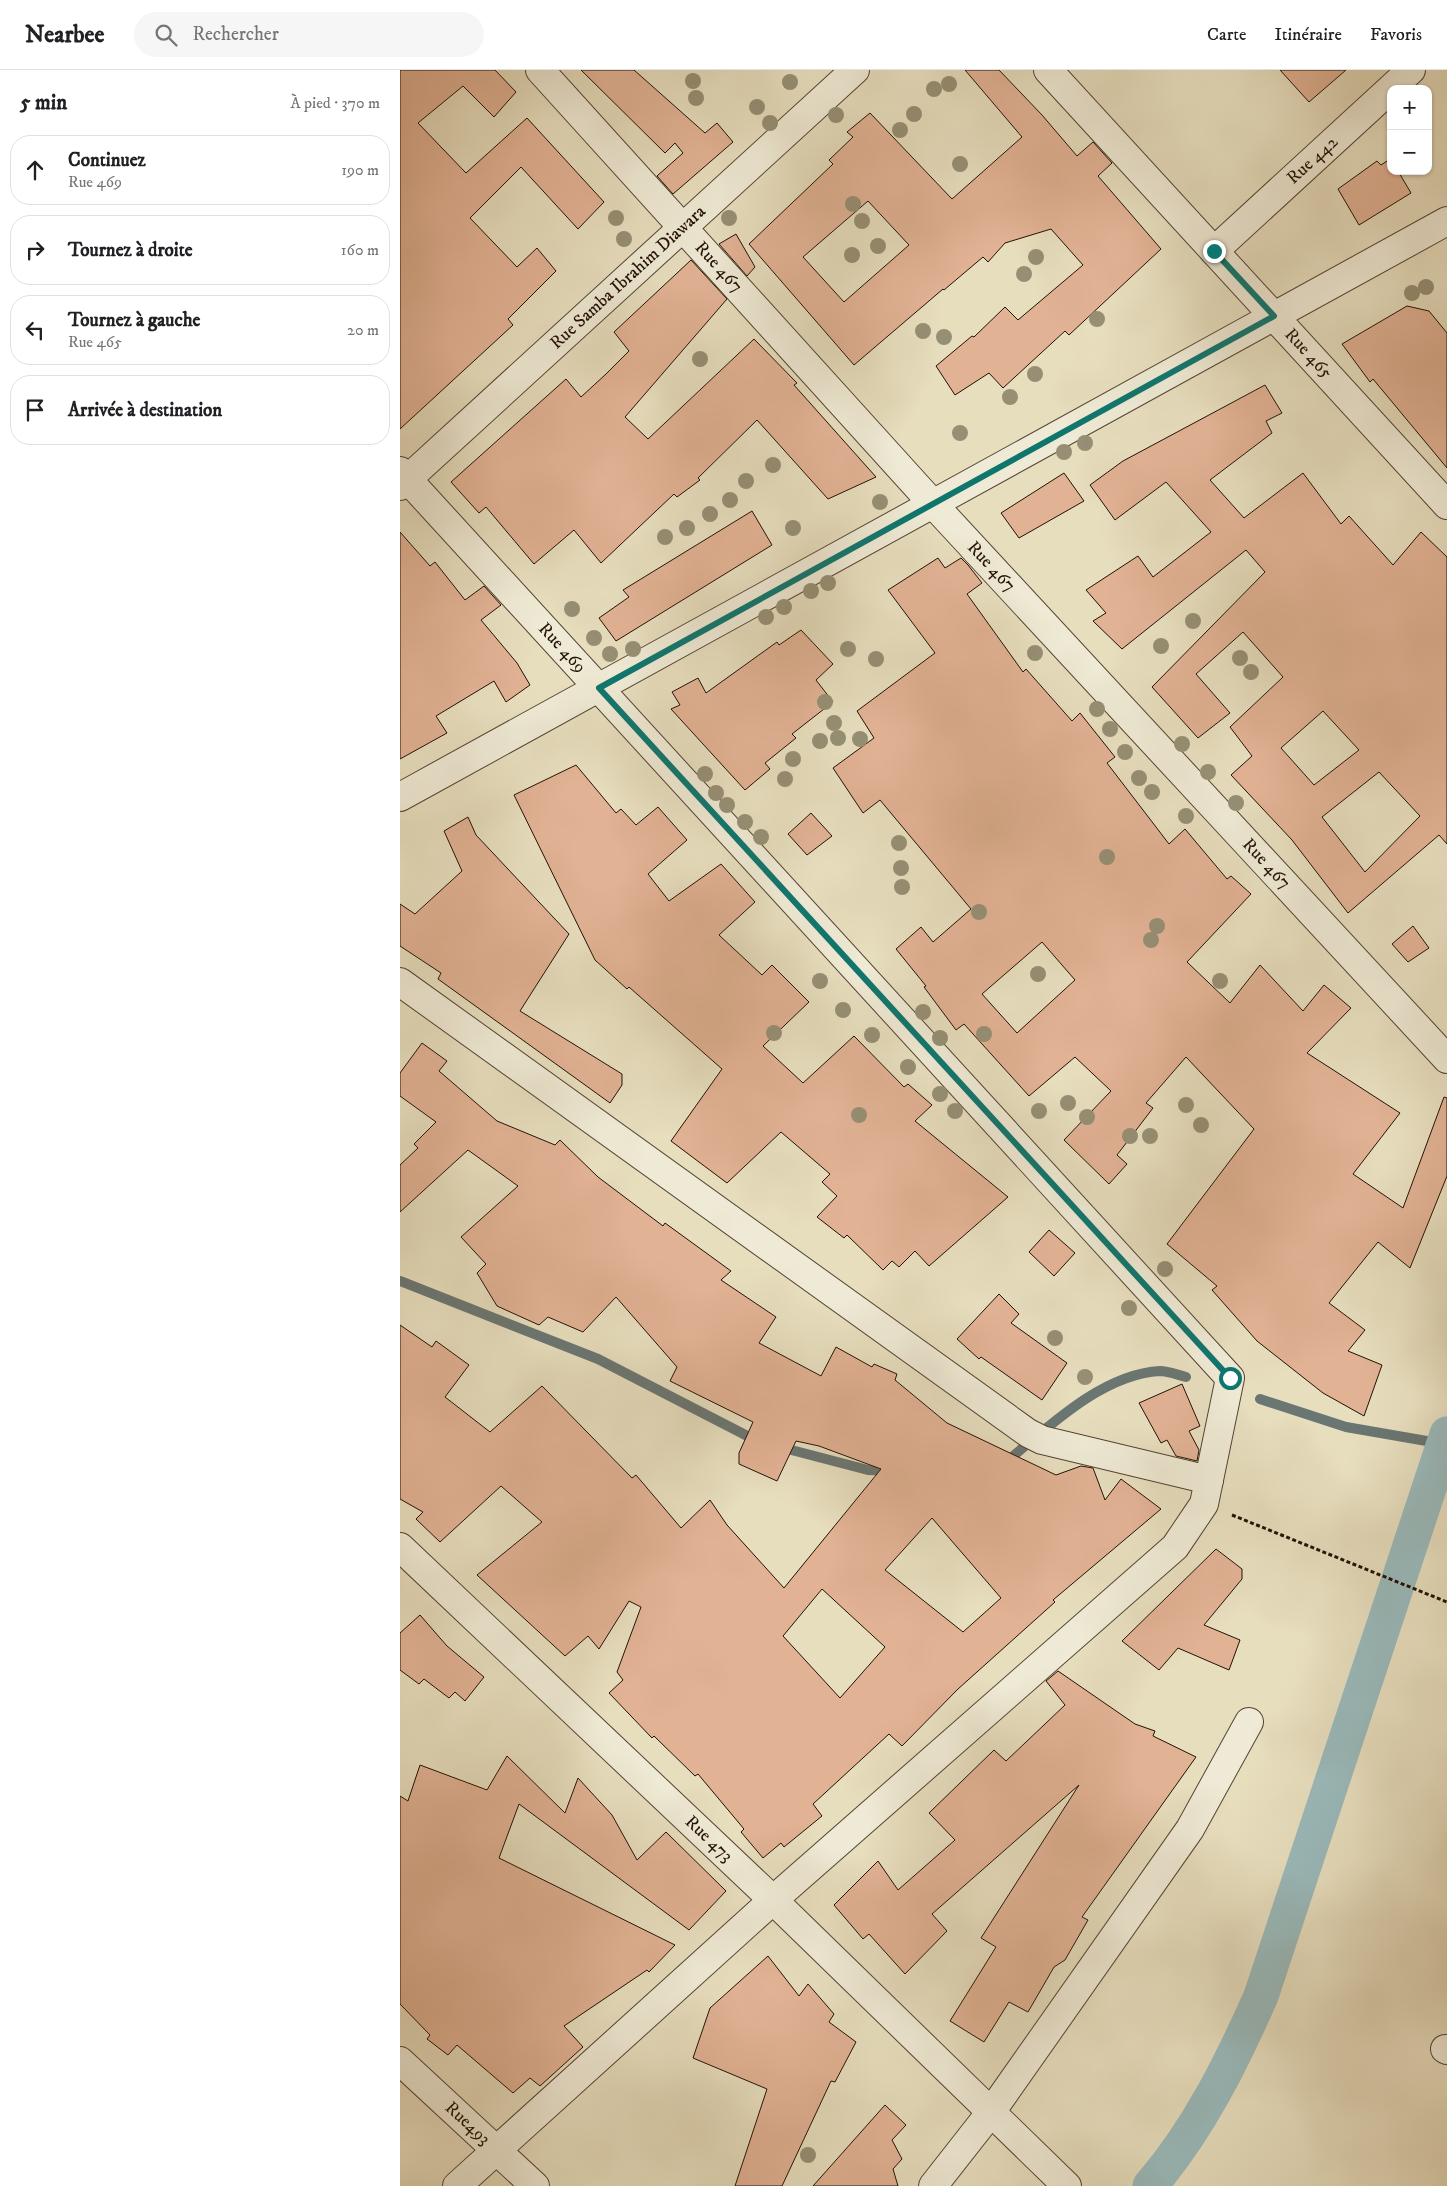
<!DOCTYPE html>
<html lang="fr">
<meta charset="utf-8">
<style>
:root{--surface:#fff;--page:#f6f6f6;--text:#202124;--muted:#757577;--line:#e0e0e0}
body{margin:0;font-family:"IM FELL DW Pica",serif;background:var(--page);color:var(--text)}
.controls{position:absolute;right:15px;top:15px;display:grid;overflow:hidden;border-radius:10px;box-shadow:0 1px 4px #0004}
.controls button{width:45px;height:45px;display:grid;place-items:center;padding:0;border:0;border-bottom:1px solid var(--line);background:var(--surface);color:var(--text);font:25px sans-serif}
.stop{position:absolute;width:15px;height:15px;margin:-11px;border:4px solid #0f766e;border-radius:50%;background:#fff}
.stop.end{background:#0f766e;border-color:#fff;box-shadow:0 1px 5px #0008}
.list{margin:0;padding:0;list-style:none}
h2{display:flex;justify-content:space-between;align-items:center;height:65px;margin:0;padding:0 20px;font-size:21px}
h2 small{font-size:16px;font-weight:400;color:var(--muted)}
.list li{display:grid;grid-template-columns:32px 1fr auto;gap:15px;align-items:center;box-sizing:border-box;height:70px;margin:0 10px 10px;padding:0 10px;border:1px solid var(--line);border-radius:20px}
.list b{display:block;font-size:19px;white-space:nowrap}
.list p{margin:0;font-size:16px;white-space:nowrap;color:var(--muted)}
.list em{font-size:16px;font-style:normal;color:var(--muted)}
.icon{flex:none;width:28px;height:28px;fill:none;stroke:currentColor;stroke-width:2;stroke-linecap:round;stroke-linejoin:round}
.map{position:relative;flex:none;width:1047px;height:2116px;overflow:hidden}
header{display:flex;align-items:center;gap:30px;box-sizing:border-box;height:70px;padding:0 25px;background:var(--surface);border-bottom:1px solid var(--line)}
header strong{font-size:24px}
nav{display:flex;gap:28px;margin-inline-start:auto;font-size:18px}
.search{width:350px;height:45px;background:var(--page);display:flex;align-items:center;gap:12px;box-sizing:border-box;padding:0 18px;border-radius:28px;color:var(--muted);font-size:19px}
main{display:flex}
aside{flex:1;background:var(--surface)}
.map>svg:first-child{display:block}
</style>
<header>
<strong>Nearbee</strong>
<div class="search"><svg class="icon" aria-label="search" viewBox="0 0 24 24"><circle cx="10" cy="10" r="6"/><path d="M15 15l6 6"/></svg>Rechercher</div>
<nav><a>Carte</a><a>Itinéraire</a><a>Favoris</a></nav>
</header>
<main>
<aside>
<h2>5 min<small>À pied · 370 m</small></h2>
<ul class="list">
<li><svg class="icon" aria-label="ahead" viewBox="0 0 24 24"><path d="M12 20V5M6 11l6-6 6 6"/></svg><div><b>Continuez</b><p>Rue 469</p></div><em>190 m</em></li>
<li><svg class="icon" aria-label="right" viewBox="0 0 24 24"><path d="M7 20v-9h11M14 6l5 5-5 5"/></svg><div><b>Tournez à droite</b></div><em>160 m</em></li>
<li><svg class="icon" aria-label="left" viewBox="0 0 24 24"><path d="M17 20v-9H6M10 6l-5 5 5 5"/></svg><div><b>Tournez à gauche</b><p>Rue 465</p></div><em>20 m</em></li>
<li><svg class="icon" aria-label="arrive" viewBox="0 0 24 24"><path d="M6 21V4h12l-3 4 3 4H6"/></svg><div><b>Arrivée à destination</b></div></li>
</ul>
</aside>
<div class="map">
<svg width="1047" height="2116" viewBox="0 0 1047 2116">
<rect width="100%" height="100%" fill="#e7debe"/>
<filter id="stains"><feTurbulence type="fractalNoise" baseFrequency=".004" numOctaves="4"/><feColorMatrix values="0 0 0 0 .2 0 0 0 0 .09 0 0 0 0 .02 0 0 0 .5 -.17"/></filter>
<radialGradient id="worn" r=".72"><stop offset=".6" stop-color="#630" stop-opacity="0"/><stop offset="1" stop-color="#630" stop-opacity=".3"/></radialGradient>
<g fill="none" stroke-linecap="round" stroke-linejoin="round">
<g stroke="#6a7672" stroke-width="10">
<polyline points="0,1211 198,1289 359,1372"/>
<polyline points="860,1329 946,1357 1044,1374"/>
<polyline points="380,1377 468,1400 493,1401"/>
<path d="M 605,1393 C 647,1358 702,1304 760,1301 C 768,1301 778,1305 786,1307"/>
</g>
<path stroke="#9ababb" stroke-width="35" d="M 750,2116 C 798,2060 831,1994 861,1926 L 1047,1364"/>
</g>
<g fill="#e1b294" stroke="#231105" fill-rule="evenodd">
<polygon points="0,0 95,0 116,22 94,47 63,16 18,53 66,103 127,48 204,132 178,159 121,97 70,148 117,197 137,178 156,201 108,249 113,255 0,359"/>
<polygon points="181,0 234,0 305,63 317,53 333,72 273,124 257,106 283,83 275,73 265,83"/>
<path d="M 565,0 L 599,0 L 642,45 L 677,86 L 693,72 L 712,93 L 698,106 L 761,179 L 669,265 L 665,261 L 603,318 L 589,303 L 555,325 L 536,296 L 572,266 L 574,267 L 605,237 L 618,250 L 683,195 L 651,159 L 605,173 L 588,192 L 583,187 L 544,220 L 543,219 L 454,295 L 349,174 L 433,94 L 429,90 L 453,67 L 447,62 L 470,43 L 552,129 L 622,67 ZM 468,131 L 509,175 L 444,232 L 403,187 Z"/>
<polygon points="880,0 946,0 909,32"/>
<polygon points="990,89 991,101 998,101 1011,123 959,155 938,119 977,91 981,95"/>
<polygon points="336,164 355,197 347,206 319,174"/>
<polygon points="291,190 327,229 225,347 248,369 354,269 397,313 394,315 476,407 428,429 357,350 298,408 300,410 277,427 274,424 201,493 174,460 134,494 86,437 79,443 51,412 166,309 181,327 206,304 229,281 214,262"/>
<polygon points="1007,236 1029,241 1047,263 1047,398 973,309 970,312 942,274"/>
<path d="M 865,315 L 882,343 L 866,351 L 872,363 L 810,410 L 844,448 L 903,403 L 941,454 L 949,446 L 993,495 L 1021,462 L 1047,487 L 1047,774 L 1039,765 L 948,843 L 892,770 L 831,705 L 852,686 L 830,657 L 883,607 L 843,562 L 796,604 L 830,643 L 798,668 L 752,617 L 865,502 L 846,480 L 722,579 L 693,551 L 706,543 L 686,520 L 738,486 L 753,507 L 811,462 L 766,412 L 715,450 L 690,415 L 723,391 ZM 923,641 L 959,680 L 914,715 L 881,678 ZM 979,702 L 1020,746 L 965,802 L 922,747 Z"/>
<polygon points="664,403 684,431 619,468 601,443"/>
<polygon points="352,441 372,475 216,571 199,548 229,527 223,520"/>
<polygon points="0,462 30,496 35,492 65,530 84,516 101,535 81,550 117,593 130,615 106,632 94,611 36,646 47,663 0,689"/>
<path d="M 538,488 L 545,498 L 561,488 L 568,495 L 582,513 L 567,524 L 623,602 L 626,599 L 672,651 L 680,643 L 715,687 L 707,693 L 769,774 L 785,759 L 827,809 L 831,806 L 851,824 L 787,892 L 830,933 L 860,895 L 903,941 L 924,915 L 951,938 L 907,983 L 1000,1043 L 953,1104 L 1003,1138 L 1044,1027 L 1047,1028 L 1047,1106 L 1010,1198 L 978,1172 L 929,1233 L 965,1260 L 948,1281 L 982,1295 L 964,1346 L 923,1323 L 857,1271 L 812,1220 L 817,1216 L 767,1174 L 854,1059 L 786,987 L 746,1033 L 753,1038 L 717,1085 L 727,1094 L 709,1114 L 664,1070 L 711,1021 L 675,987 L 629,1026 L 564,954 L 556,960 L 524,917 L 526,916 L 496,879 L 521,857 L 533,872 L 571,839 L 480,730 L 463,743 L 433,698 L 474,668 L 457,641 L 535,583 L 488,520 ZM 642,872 L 675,910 L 617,963 L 582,924 Z"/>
<polygon points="401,560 433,594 416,610 433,632 392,664 396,668 365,693 370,699 345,720 271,639 280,635 272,622 298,608 306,623 377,572 379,575"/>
<polygon points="176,695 216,743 221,739 236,755 258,737 287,770 248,804 269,831 321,794 355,832 319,865 362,905 372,895 409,932 363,976 403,1013 454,966 504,1017 508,1014 532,1035 515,1051 608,1127 529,1196 515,1181 499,1197 492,1191 483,1200 447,1165 444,1168 417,1147 437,1126 422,1112 430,1104 381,1062 327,1113 271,1071 322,999 229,917 227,919 195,890 114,725"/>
<polygon points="411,743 432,766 407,785 388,764"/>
<polygon points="68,747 76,765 169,864 120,941 222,1004 222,1015 210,1033 38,909 41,903 0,876 0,834 15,844 62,801 44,761"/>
<polygon points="1013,856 1029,878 1008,892 992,874"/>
<path d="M 22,973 L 47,991 L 39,1001 L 97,1051 L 155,1075 L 160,1070 L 198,1107 L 263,1156 L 265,1153 L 331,1201 L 321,1210 L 376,1247 L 359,1273 L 421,1306 L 436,1277 L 472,1297 L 474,1294 L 497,1304 L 495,1310 L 547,1353 L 656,1405 L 681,1396 L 693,1398 L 705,1430 L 721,1409 L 761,1439 L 653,1530 L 655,1532 L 558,1619 L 502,1676 L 489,1664 L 413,1734 L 422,1746 L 384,1777 L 381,1773 L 363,1788 L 341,1762 L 344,1759 L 298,1704 L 295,1706 L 254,1666 L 252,1668 L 209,1623 L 223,1610 L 217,1602 L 241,1537 L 229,1531 L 199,1579 L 188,1566 L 165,1586 L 77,1505 L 142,1452 L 101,1416 L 40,1472 L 16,1449 L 23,1442 L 0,1429 L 0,1255 L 32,1277 L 36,1271 L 69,1295 L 45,1327 L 90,1362 L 142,1316 L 232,1408 L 236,1405 L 281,1458 L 310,1430 L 327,1455 L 384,1518 L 481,1399 L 419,1376 L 396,1371 L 377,1411 L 339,1394 L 339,1383 L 353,1352 L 270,1311 L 277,1297 L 216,1227 L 183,1262 L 148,1247 L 139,1255 L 97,1236 L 77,1203 L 86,1194 L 61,1167 L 118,1116 L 68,1080 L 0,1142 L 0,1095 L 18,1078 L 14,1074 L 36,1052 L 0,1026 L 0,1003 ZM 532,1448 L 601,1528 L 563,1562 L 485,1500 ZM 422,1519 L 485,1577 L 440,1628 L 383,1566 Z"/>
<polygon points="649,1160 675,1183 654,1206 629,1182"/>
<polygon points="599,1224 619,1244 611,1253 667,1293 642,1330 581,1287 579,1289 557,1269"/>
<polygon points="782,1314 800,1356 789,1361 799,1380 797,1391 776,1386 767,1370 761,1373 739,1333"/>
<polygon points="816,1479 842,1499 842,1509 804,1555 840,1570 829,1600 778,1578 759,1600 722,1571"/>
<polygon points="20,1545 47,1576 84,1607 65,1631 55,1622 49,1628 24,1609 19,1614 0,1600 0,1563"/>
<polygon points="658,1601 735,1654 755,1661 753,1666 796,1687 682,1847 688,1850 665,1890 654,1897 628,1942 609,1932 584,1972 550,1951 596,1877 581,1868 679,1715 532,1844 547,1861 505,1904 469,1864 463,1869 434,1835 478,1791 498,1820 555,1770 529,1743 594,1680 606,1691 665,1635 646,1611"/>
<polygon points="107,1686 165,1743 178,1708 212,1745 237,1790 266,1762 326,1821 289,1860 119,1734 99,1788 275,1875 249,1902 247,1900 164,1956 183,1977 140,2016 130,2008 113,2023 57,1975 48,1985 27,1969 30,1965 0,1934 0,1726 8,1731 20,1695 87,1720"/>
<polygon points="368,1886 399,1926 408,1914 434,1944 429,1952 456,1972 435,2012 431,2011 382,2116 335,2116 367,2019 293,1988 310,1938"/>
<polygon points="485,2035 506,2055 492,2070 502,2089 493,2099 498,2116 413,2116"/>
</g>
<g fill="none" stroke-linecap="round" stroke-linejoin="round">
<g stroke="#544433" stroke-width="30">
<g id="minor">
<path id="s1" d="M 140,0 L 533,434 L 1047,989"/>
<path id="s2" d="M 648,0 L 1047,435"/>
<path id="s3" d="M 814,181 L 1011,0"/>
<path id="s4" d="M 0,401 L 830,1308 L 804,1434 L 775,1477 L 373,1830 L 57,2116"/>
<path id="s5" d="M 0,416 L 455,0"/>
<polyline points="0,912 628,1363 642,1370 809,1410"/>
<path id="s6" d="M 0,1477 L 373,1830 L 667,2116"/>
<polyline points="1045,1979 1047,1980"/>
<path id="s7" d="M 0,1991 L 135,2116"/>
<polyline points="533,2116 591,2042 790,1759 849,1652"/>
</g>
</g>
<g stroke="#544433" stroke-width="30">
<polyline id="tertiary" points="0,727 1047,151"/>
</g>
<polyline stroke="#231105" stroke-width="3" stroke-dasharray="4 2.5" stroke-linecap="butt" points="832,1445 1047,1532"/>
<use href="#minor" stroke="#efead5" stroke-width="28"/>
<use href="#tertiary" stroke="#efead5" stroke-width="28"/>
</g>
<g fill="#968f74">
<circle cx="293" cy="11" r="8"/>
<circle cx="390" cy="12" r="8"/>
<circle cx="549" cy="14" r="8"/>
<circle cx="534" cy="19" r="8"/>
<circle cx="296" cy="28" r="8"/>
<circle cx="357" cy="37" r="8"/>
<circle cx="514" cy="44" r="8"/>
<circle cx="436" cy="45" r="8"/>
<circle cx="370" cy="53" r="8"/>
<circle cx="500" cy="60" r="8"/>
<circle cx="560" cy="94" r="8"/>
<circle cx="453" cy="134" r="8"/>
<circle cx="216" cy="148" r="8"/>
<circle cx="329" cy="148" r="8"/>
<circle cx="462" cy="151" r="8"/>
<circle cx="224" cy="169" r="8"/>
<circle cx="478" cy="176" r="8"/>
<circle cx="452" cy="185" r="8"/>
<circle cx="636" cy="187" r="8"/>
<circle cx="624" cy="204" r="8"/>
<circle cx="1026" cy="217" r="8"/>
<circle cx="1012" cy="223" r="8"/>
<circle cx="697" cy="249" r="8"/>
<circle cx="523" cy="261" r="8"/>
<circle cx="544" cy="267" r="8"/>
<circle cx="300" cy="289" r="8"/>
<circle cx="635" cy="304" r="8"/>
<circle cx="610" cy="327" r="8"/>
<circle cx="560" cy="363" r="8"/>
<circle cx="685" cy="373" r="8"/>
<circle cx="664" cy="382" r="8"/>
<circle cx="373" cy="395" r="8"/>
<circle cx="346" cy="411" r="8"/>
<circle cx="330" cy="430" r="8"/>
<circle cx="480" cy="432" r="8"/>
<circle cx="310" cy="444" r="8"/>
<circle cx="287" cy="458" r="8"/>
<circle cx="393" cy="458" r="8"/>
<circle cx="265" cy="467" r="8"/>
<circle cx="428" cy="513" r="8"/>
<circle cx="411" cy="521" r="8"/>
<circle cx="384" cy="537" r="8"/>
<circle cx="172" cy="539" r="8"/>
<circle cx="366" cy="547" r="8"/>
<circle cx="793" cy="551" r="8"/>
<circle cx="194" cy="568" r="8"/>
<circle cx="761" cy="576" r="8"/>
<circle cx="233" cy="579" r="8"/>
<circle cx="448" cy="579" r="8"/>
<circle cx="635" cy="583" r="8"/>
<circle cx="210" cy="584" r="8"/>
<circle cx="840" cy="588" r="8"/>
<circle cx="476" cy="589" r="8"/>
<circle cx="851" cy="602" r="8"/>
<circle cx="425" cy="632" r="8"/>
<circle cx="697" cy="639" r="8"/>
<circle cx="434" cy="653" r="8"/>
<circle cx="710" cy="659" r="8"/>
<circle cx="438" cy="668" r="8"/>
<circle cx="460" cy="669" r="8"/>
<circle cx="420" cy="671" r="8"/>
<circle cx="782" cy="674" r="8"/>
<circle cx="725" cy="682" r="8"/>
<circle cx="393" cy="689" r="8"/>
<circle cx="808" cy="702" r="8"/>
<circle cx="305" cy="704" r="8"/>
<circle cx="739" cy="708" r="8"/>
<circle cx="385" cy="709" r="8"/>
<circle cx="752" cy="722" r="8"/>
<circle cx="316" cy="723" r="8"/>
<circle cx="836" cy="733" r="8"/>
<circle cx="327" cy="735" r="8"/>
<circle cx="786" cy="746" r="8"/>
<circle cx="345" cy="752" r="8"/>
<circle cx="361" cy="767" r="8"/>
<circle cx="499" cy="773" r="8"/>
<circle cx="707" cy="787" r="8"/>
<circle cx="501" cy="798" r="8"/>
<circle cx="502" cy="817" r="8"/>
<circle cx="579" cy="842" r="8"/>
<circle cx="757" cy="856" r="8"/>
<circle cx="751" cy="870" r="8"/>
<circle cx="638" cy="904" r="8"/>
<circle cx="420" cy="911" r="8"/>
<circle cx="820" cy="911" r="8"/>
<circle cx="443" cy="940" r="8"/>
<circle cx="523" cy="942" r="8"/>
<circle cx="374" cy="963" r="8"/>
<circle cx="584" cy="964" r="8"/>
<circle cx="472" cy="965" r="8"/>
<circle cx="540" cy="968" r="8"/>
<circle cx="508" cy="997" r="8"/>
<circle cx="540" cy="1024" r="8"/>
<circle cx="668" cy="1033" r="8"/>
<circle cx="786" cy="1035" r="8"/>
<circle cx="555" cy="1041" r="8"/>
<circle cx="639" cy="1041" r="8"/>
<circle cx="459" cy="1045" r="8"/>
<circle cx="687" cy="1047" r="8"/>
<circle cx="801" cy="1055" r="8"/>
<circle cx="730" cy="1066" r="8"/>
<circle cx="750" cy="1066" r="8"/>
<circle cx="765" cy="1199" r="8"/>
<circle cx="729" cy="1238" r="8"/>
<circle cx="655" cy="1268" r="8"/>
<circle cx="685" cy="1307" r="8"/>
<circle cx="408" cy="2085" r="8"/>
</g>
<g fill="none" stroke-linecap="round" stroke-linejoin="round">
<polyline stroke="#0f766e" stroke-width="6" points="814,181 874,246 199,618 830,1308"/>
</g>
<g text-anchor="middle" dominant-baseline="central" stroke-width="4" stroke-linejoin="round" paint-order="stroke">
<g font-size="18" fill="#231105" stroke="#efead5">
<text stroke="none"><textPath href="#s3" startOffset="134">Rue 442</textPath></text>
<text stroke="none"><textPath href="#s1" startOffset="266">Rue 467</textPath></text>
<text stroke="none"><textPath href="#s5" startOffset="309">Rue Samba Ibrahim Diawara</textPath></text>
<text stroke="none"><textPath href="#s2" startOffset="385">Rue 465</textPath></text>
<text stroke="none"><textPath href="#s1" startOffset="671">Rue 467</textPath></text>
<text stroke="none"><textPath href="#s4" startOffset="240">Rue 469</textPath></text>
<text stroke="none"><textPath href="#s1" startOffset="1076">Rue 467</textPath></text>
<text stroke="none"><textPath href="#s6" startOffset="425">Rue 473</textPath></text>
<text stroke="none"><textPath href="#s7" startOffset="92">Rue493</textPath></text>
</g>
</g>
<rect width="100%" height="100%" filter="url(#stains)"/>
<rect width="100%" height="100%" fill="url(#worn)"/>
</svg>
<div class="controls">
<button>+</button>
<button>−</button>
</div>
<div class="stop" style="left:830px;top:1308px"></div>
<div class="stop end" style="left:814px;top:181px"></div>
</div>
</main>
